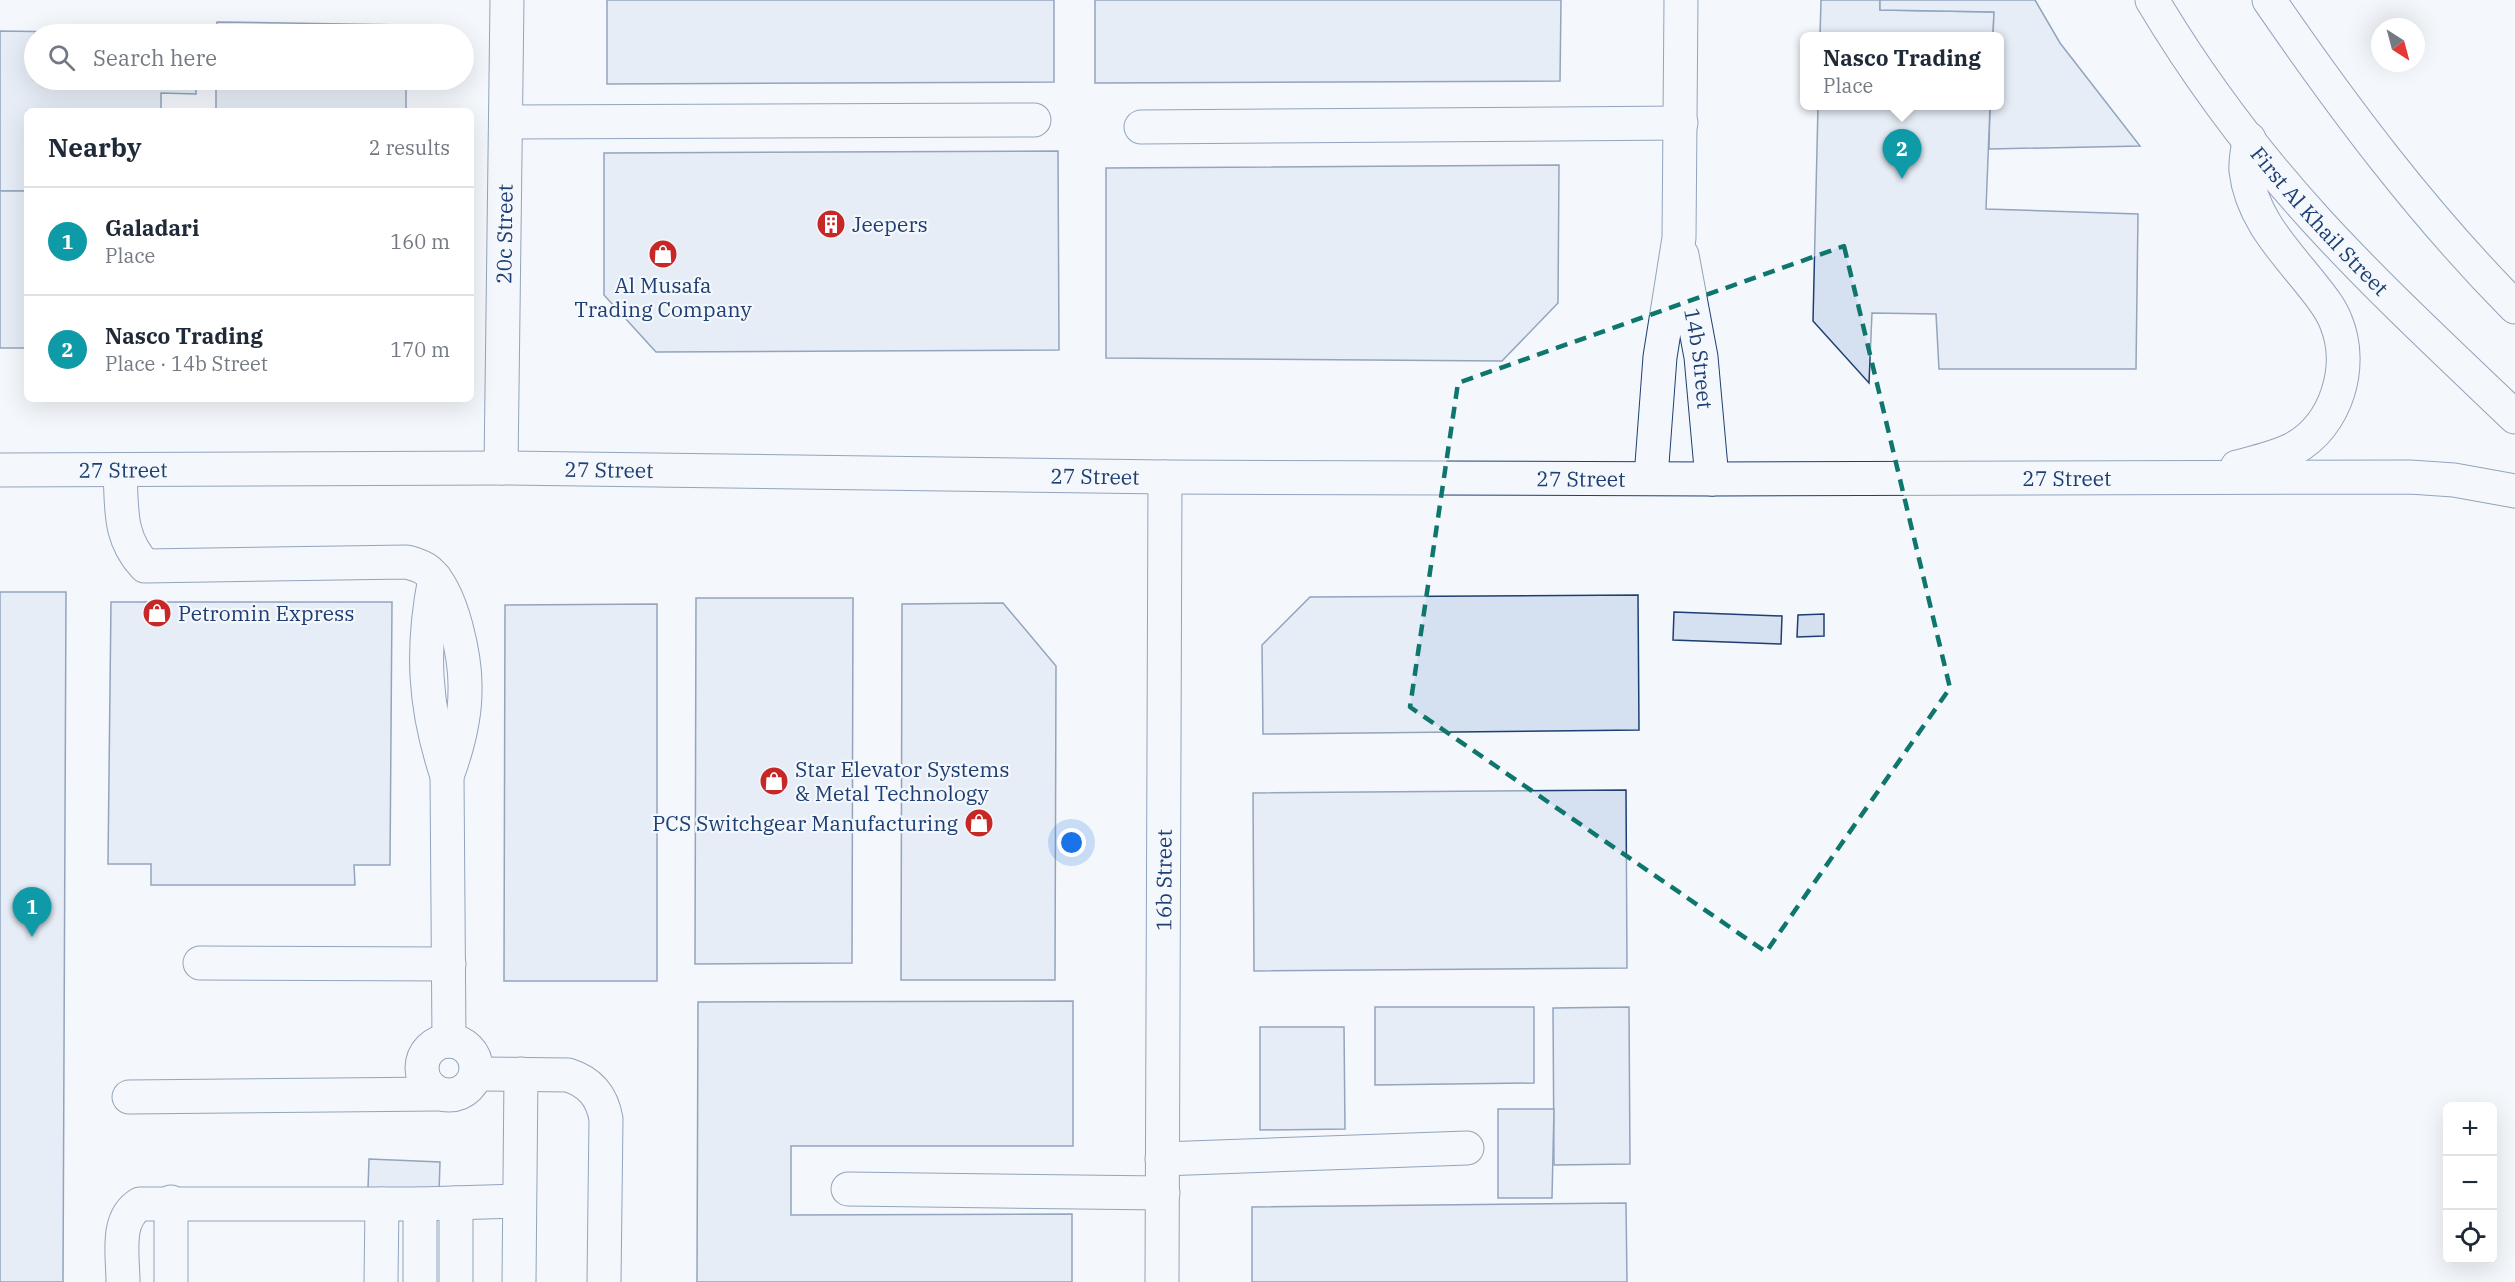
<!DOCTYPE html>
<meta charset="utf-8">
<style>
:root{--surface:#fff;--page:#f6f6f7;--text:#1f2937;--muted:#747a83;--line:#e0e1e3;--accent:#c62828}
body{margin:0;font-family:"IBM Plex Serif",serif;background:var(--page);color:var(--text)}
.controls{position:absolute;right:18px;bottom:18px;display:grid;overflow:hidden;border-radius:9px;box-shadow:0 6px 24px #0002}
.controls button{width:54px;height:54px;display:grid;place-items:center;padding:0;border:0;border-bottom:2px solid var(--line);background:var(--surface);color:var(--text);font:30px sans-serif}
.compass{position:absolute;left:2371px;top:18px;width:54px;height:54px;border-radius:50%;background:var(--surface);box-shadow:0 6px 24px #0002;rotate:144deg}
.you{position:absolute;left:1072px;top:843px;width:21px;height:21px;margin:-15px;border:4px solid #fff;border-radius:50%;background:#1a73e8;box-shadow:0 0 0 9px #1a73e833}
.badge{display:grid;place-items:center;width:39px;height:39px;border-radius:50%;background:var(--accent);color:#fff;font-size:20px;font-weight:700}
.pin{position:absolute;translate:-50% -50px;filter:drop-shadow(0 2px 3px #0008)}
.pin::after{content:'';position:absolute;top:32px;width:21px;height:18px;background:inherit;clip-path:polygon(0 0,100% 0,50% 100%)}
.popup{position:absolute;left:1800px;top:32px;width:204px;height:78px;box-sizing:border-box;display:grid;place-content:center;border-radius:9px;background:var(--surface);filter:drop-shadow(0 2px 4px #0005);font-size:20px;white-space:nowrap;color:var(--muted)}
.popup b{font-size:22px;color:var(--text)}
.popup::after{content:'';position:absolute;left:50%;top:100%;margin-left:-12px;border:12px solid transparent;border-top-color:var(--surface)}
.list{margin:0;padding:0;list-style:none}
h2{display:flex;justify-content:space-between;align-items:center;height:78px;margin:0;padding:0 24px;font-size:26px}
h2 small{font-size:20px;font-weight:400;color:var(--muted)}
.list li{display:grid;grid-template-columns:39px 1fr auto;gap:18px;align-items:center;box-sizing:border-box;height:108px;padding:0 24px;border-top:2px solid var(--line)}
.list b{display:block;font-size:22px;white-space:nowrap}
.list p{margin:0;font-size:20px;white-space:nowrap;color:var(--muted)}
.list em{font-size:20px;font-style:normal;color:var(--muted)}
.icon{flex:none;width:33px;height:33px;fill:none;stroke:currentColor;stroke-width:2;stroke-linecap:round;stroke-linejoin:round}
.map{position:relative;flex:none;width:2515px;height:1282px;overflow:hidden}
.search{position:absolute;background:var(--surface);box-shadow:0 6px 24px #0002;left:24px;top:24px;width:450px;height:66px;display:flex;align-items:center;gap:15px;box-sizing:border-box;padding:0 21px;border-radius:33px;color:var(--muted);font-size:22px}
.panel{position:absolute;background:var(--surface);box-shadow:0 6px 24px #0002;left:24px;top:108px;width:450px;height:294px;border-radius:9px}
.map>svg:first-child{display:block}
</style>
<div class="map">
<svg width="2515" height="1282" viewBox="0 0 2515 1282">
<rect width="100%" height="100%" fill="#f4f7fb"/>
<g fill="#d5e0f0" stroke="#1d3f73" stroke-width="1.5">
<polygon points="607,0 1054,0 1054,82 607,84"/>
<polygon points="1095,0 1561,0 1560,81 1095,83"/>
<polygon points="1821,0 1880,0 1880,10 1994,12 1993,36 1820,36"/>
<polygon points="1880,0 2035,0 2060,43 2140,146 1989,149 1990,106 2000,106 2000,36 1993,36 1994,12 1880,10"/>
<polygon points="217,22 407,25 407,34 217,34"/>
<polygon points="0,31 197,34 34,34 34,80 196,80 196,94 161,93 161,111 27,111 27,191 0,191"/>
<rect x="216" y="80" width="190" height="31"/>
<polygon points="1818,106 1990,106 1986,209 2138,214 2136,369 1939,369 1936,314 1872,313 1869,383 1813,321"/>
<polygon points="1058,151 1059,350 656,352 604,295 604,153"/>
<polygon points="1559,165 1558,303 1502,361 1106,358 1106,168"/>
<rect x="0" y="191" width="27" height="157"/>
<polygon points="0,592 66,592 63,1282 0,1282"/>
<polygon points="1638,595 1639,730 1263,734 1262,645 1310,597"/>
<polygon points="696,598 853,598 852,963 695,964"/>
<polygon points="111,602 392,602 390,865 354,865 355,885 151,885 151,864 108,864"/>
<polygon points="1003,603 1056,666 1055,980 901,980 902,604"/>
<polygon points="657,604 657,981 504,981 505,605"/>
<polygon points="1674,612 1782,616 1781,644 1673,640"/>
<polygon points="1824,614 1824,636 1797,637 1798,615"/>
<polygon points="1626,790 1627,968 1254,971 1253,793"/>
<polygon points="1073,1001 1073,1146 791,1146 791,1215 1072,1214 1072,1282 697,1282 698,1002"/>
<polygon points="1375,1007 1534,1007 1534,1083 1375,1085"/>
<polygon points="1629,1007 1630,1164 1554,1165 1553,1008"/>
<polygon points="1260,1027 1344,1027 1345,1129 1260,1130"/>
<polygon points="1498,1109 1554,1109 1552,1198 1498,1198"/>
<polygon points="369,1159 440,1162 439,1193 368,1189"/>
<polygon points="1626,1203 1627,1282 1252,1282 1252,1207"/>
</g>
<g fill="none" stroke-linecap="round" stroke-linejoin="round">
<g stroke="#1d3f73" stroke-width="35">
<g id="minor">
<polyline points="506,122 1034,120"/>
<polyline points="1141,127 1681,123"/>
<path id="s1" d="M 1682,255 L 1701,357 L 1712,479"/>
<path d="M 2237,467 C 2256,462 2275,458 2293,449 C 2337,425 2354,366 2336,322 C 2330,306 2318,293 2308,280 C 2281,247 2251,215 2246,171 C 2245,161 2248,149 2249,139"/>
<path id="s2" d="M 501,468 L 507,0"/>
<path id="s3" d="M 0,470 L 501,468 L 1165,477 L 1712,479 L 2410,477 L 2454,480 L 2515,491"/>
<path d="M 120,471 C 122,508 118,537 145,566 L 407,562 C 414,564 422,566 428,571 C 453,592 466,660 465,691 C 465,721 457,749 447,776"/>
<polyline points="1651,477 1660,357 1679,238 1681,0"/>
<path d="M 435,578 C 421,649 424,707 447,776 L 449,1041"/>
<polyline points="200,963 449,964"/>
<circle cx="449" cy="1068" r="27"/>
<path d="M 476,1074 L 568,1075 C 590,1082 602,1096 606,1119 L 604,1282"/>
<polyline points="129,1097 438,1094"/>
<polyline points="1162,1159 1467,1148"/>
<polyline points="848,1189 1163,1193"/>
<path d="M 123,1282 C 123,1256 115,1219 140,1204 L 420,1204 L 519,1201"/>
<polyline points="171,1282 171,1202"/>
<polyline points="381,1282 382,1204"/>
<polyline points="420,1282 420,1204"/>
<polyline points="456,1282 456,1203"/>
<polyline points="519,1282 521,1074"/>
<path id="s4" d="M 1162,1282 L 1165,477"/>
</g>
</g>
<g stroke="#1d3f73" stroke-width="35">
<g id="major">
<path id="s5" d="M 2152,0 C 2198,77 2254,152 2315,219 C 2378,288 2447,352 2515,417"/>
<path d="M 2269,0 C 2344,109 2422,213 2515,307"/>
</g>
</g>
<use href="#minor" stroke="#f4f7fb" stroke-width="33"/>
<use href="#major" stroke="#f4f7fb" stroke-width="33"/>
</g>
<path d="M0 0H2515V1282H0ZM 1844,246 L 1950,688 L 1766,952 L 1410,707 L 1458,383 Z" fill="#f4f7fb" fill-opacity=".55" fill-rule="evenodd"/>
<path fill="none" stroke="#0f766e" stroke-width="4.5" stroke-dasharray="12 8" stroke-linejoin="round" d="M 1844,246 L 1950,688 L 1766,952 L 1410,707 L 1458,383 Z"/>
<defs>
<g id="building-disc" transform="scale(1.5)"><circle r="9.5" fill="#c62828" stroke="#f4f7fb"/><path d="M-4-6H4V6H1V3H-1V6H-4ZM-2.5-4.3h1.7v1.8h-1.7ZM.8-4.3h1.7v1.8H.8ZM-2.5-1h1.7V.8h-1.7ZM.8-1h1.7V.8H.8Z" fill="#fff"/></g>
<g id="shop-disc" transform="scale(1.5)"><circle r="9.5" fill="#c62828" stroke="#f4f7fb"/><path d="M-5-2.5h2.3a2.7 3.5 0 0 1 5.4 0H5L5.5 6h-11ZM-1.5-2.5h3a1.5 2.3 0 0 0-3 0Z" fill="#fff"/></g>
</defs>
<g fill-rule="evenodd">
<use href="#building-disc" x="831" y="224"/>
<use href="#shop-disc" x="663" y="254"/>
<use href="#shop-disc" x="157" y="613"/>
<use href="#shop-disc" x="774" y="781"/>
<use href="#shop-disc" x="979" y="823"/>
</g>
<g text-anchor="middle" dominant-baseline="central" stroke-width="4.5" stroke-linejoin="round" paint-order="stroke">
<g font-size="21" fill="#1d3f73" stroke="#f4f7fb">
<text stroke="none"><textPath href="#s5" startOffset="278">First Al Khail Street</textPath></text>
<text stroke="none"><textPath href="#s2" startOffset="234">20c Street</textPath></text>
<text stroke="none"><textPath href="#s1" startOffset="105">14b Street</textPath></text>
<text stroke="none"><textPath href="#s3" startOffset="123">27 Street</textPath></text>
<text stroke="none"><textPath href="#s3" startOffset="609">27 Street</textPath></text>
<text stroke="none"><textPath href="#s3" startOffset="1095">27 Street</textPath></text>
<text stroke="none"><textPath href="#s3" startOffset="1581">27 Street</textPath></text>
<text stroke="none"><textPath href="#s3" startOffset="2067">27 Street</textPath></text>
<text stroke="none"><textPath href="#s4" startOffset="402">16b Street</textPath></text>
</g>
<g font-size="21" fill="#1d3f73" stroke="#f4f7fb" text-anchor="start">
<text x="852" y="224">Jeepers</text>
<text x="663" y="285" text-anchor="middle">Al Musafa<tspan x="663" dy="24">Trading Company</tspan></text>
<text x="178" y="613">Petromin Express</text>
<text x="795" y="769">Star Elevator Systems<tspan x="795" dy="24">&amp; Metal Technology</tspan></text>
<text x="958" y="823" text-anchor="end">PCS Switchgear Manufacturing</text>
</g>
</g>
</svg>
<div class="controls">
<button>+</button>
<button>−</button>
<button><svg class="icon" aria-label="locate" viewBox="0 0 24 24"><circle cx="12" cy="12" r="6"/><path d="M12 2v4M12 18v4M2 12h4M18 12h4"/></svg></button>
</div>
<svg class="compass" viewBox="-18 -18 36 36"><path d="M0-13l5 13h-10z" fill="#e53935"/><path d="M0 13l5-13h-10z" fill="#747a83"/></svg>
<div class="you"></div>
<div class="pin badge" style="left:32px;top:937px;background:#0f9aa8">1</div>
<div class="pin badge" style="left:1902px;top:179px;background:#0f9aa8">2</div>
<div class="popup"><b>Nasco Trading</b>Place</div>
<div class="search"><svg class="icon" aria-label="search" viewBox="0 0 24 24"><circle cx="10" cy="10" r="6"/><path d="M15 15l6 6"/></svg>Search here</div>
<section class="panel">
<h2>Nearby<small>2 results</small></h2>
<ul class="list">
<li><span class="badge" style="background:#0f9aa8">1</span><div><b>Galadari</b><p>Place</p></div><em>160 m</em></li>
<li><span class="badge" style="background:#0f9aa8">2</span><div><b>Nasco Trading</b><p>Place · 14b Street</p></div><em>170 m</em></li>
</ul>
</section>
</div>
